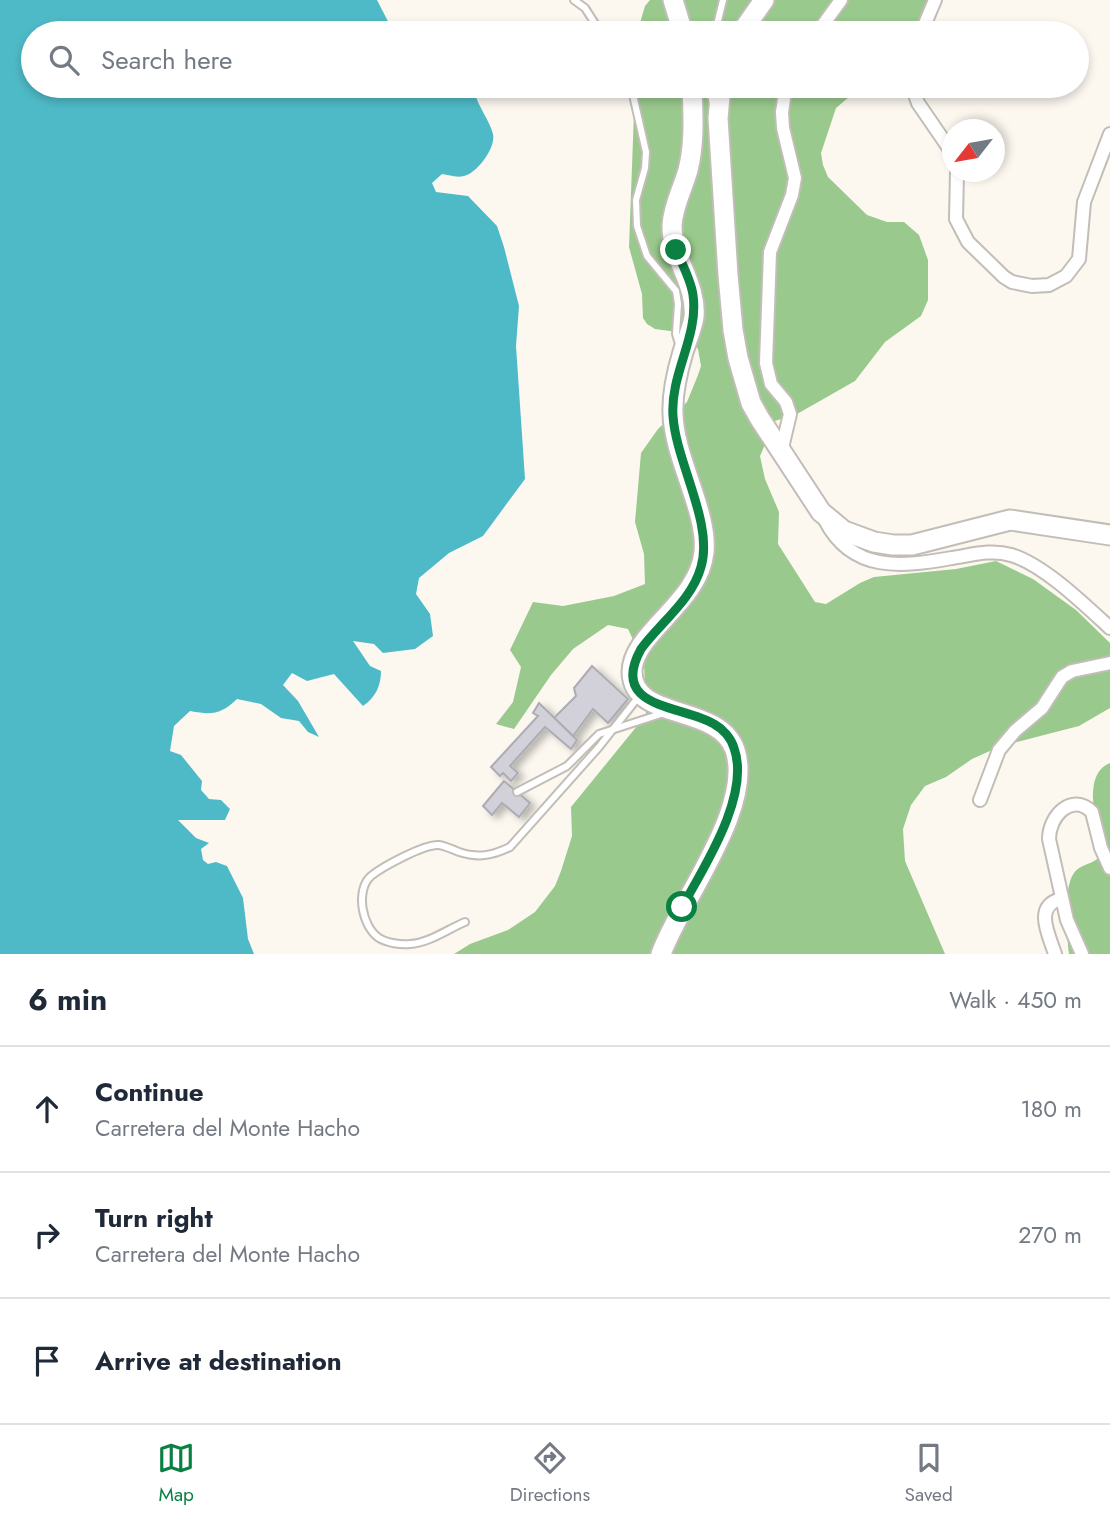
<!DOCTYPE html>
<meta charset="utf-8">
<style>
:root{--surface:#fff;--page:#f6f6f7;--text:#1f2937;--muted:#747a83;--line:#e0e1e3;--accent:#0b8043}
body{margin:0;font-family:Jost,sans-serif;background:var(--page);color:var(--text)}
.compass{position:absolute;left:942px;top:119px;width:63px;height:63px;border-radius:50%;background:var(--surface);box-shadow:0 4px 10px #0003;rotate:239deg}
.stop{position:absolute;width:21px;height:21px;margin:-16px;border:5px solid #0b8043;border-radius:50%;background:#fff}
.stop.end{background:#0b8043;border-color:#fff;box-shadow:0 2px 7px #0008}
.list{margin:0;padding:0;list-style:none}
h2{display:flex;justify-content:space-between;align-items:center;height:91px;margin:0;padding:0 28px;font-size:30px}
h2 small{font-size:23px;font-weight:400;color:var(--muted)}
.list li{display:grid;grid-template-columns:46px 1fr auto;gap:21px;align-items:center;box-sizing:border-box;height:126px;padding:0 28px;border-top:2px solid var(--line)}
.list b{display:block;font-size:26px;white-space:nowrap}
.list p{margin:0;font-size:23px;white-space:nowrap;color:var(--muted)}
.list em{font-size:23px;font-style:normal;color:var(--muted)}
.icon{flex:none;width:38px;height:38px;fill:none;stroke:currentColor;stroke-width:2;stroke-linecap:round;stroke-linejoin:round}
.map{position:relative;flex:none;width:1110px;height:954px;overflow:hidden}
.search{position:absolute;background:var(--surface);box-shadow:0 4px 10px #0003;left:21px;right:21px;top:21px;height:77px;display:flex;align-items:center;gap:18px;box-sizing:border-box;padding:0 24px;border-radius:38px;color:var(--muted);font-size:26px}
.sheet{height:469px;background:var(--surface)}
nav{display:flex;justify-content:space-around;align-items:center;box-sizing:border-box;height:98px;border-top:2px solid var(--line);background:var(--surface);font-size:19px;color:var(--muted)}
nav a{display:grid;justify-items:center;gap:4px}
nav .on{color:var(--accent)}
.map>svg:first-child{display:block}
</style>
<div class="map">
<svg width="1110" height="954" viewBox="0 0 1110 954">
<defs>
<filter id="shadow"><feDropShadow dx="5.5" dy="3.5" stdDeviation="3.5" flood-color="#0004"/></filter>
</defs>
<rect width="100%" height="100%" fill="#fcf8f0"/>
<g fill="#99c98c">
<polygon points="650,0 942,0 930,22 919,33 637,33 645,6"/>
<polygon points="635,86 862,86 836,108 821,153 823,165 828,177 867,215 887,222 904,222 919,235 928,260 928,300 921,316 885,342 855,381 797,414 775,421 760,456 765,479 779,512 778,544 815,602 826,604 860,583 874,577 956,569 996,561 1033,579 1076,610 1110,643 1110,708 1079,726 1001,746 972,759 946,777 925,786 911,805 903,829 905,861 945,954 663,954 663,945 650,954 454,954 470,944 508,930 535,912 555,886 561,871 572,836 571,807 646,715 644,663 628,629 608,625 573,649 551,675 514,729 496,724 513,702 521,667 510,650 533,602 563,606 614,596 645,584 644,554 635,522 641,453 658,429 687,402 698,375 701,366 698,349 685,333 655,329 647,324 643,318 642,294 629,247"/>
<path d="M 1110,763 L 1110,954 L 1069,954 C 1067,936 1063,887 1074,873 C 1082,862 1098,865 1103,851 C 1098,827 1080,775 1110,763 Z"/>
</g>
<path fill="#4fbac7" d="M 0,0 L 377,0 L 394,33 L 33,33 L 33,86 L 431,86 C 446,92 460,89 475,94 C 479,108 489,119 493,134 C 496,148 477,173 464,176 C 456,178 449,175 442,174 L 432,183 L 436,192 L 468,196 L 497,226 L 504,247 L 519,306 L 516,346 L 525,479 L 483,536 L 449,553 L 419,578 L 416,594 L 430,614 L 433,636 L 415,649 L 383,653 L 374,644 L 353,641 L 370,666 L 381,671 C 381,686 375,698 363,706 L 334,674 L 307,681 L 292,673 L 283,685 L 298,701 L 319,737 L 308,732 L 299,721 L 281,718 L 261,704 L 237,699 C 220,715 212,715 190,711 L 174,726 L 170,751 L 181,755 L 202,781 L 201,790 L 209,799 L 221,800 L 230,809 L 225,820 L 178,820 L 196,838 L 209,843 L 201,849 L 203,860 L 208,864 L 216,862 L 227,866 L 243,898 L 248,939 L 254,954 L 0,954 Z"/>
<g fill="#d2d0d8" stroke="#adacb4" stroke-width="2" filter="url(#shadow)">
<polygon points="592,666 628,699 608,723 593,709 573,736 554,718 576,696 574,688"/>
<polygon points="539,703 577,740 571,749 545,727 510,766 518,773 511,781 503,773 500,776 491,767 538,716 533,713"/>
<polygon points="504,781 530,803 519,817 502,803 492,815 483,806"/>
</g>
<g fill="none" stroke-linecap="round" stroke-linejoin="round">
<g stroke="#c2bdb7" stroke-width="10">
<g id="lane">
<polyline points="574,0 585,8 601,33"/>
<polyline points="715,33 723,0"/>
<polyline points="631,86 646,152 645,168 636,200 637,226 647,256 676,291 678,304 676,334 680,347"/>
<polyline points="709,86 713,104"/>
<polyline points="517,792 567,766 599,734 664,713"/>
<path d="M 465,922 C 448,929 429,943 410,944 C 401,945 387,943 379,938 C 362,927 355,890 371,876 C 382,867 424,844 439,845 C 445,846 452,849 459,852 C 478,858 492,856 510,847 L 599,747 L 640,695"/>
</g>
</g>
<g stroke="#c2bdb7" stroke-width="16">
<g id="street">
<polyline points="817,33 841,0"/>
<polyline points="921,33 935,0"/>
<polyline points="912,86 918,103 953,154"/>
<polyline points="957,172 956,219 968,242 1004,277 1012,282 1032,286 1049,285 1066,276 1079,259 1084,202 1110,134"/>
<polyline points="781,452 790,414 786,402 771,384 766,363 770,252 792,195 795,178 783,128 782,112 786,86"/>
<path d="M 825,520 C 852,573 902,567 952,558 C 972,555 991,549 1011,555 C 1043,564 1085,605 1110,628"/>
<polyline points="980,800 999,750 1015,731 1042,708 1062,677 1072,671 1110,663"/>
<path d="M 1055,954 C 1049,935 1033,906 1061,899"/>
<path d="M 1082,954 L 1067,920 L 1049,839 C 1049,816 1072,792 1092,812 L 1101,848 L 1110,868"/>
</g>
</g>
<g stroke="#c2bdb7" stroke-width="23">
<g id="secondary">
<polyline points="673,0 683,33"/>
<polyline points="741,33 764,0"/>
<polyline points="721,86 718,118 728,275 733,330 738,358 751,403 760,419 821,512 844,531 874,542 893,545 912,545 1010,520 1110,535"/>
<path d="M 661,954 C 681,899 754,808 735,750 C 719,703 633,722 632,672 C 632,633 699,603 704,552 C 708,512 674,458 673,414 C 672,393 677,372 683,352 C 687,340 692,329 694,317 C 697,283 671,258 672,225 C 673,206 683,188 688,170 C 695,142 693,114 692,86"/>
</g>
</g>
<use href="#lane" stroke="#fff" stroke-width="6"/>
<use href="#street" stroke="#fff" stroke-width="12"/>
<use href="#secondary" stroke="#fff" stroke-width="19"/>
</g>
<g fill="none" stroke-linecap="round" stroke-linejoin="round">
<path stroke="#0b8043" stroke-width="9" d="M 676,250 C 682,264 691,280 693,295 C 699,336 670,374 673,416 C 676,463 714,523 701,567 C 692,600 660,623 641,649 C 608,709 682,705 714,724 C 723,729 731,738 734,748 C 751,795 704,867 682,907"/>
</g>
</svg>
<svg class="compass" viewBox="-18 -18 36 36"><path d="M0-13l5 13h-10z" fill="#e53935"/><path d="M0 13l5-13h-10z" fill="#747a83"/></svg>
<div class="stop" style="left:682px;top:907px"></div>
<div class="stop end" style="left:676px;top:250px"></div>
<div class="search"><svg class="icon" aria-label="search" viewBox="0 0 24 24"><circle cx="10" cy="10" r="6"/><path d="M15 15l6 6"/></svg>Search here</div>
</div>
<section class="sheet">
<h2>6 min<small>Walk · 450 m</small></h2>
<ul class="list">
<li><svg class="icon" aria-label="ahead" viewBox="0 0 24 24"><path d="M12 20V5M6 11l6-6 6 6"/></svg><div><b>Continue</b><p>Carretera del Monte Hacho</p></div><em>180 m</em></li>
<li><svg class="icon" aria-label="right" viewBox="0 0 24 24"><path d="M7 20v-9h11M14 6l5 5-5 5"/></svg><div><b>Turn right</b><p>Carretera del Monte Hacho</p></div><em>270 m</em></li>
<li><svg class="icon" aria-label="arrive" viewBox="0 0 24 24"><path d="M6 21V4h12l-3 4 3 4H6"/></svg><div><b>Arrive at destination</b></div></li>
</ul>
</section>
<nav>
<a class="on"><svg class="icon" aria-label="map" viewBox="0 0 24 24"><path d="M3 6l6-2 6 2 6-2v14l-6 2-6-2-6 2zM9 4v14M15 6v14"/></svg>Map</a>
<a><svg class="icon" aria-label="directions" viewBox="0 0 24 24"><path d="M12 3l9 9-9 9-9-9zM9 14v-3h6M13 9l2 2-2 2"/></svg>Directions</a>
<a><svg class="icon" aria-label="saved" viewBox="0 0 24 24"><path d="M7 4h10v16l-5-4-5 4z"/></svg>Saved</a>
</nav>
